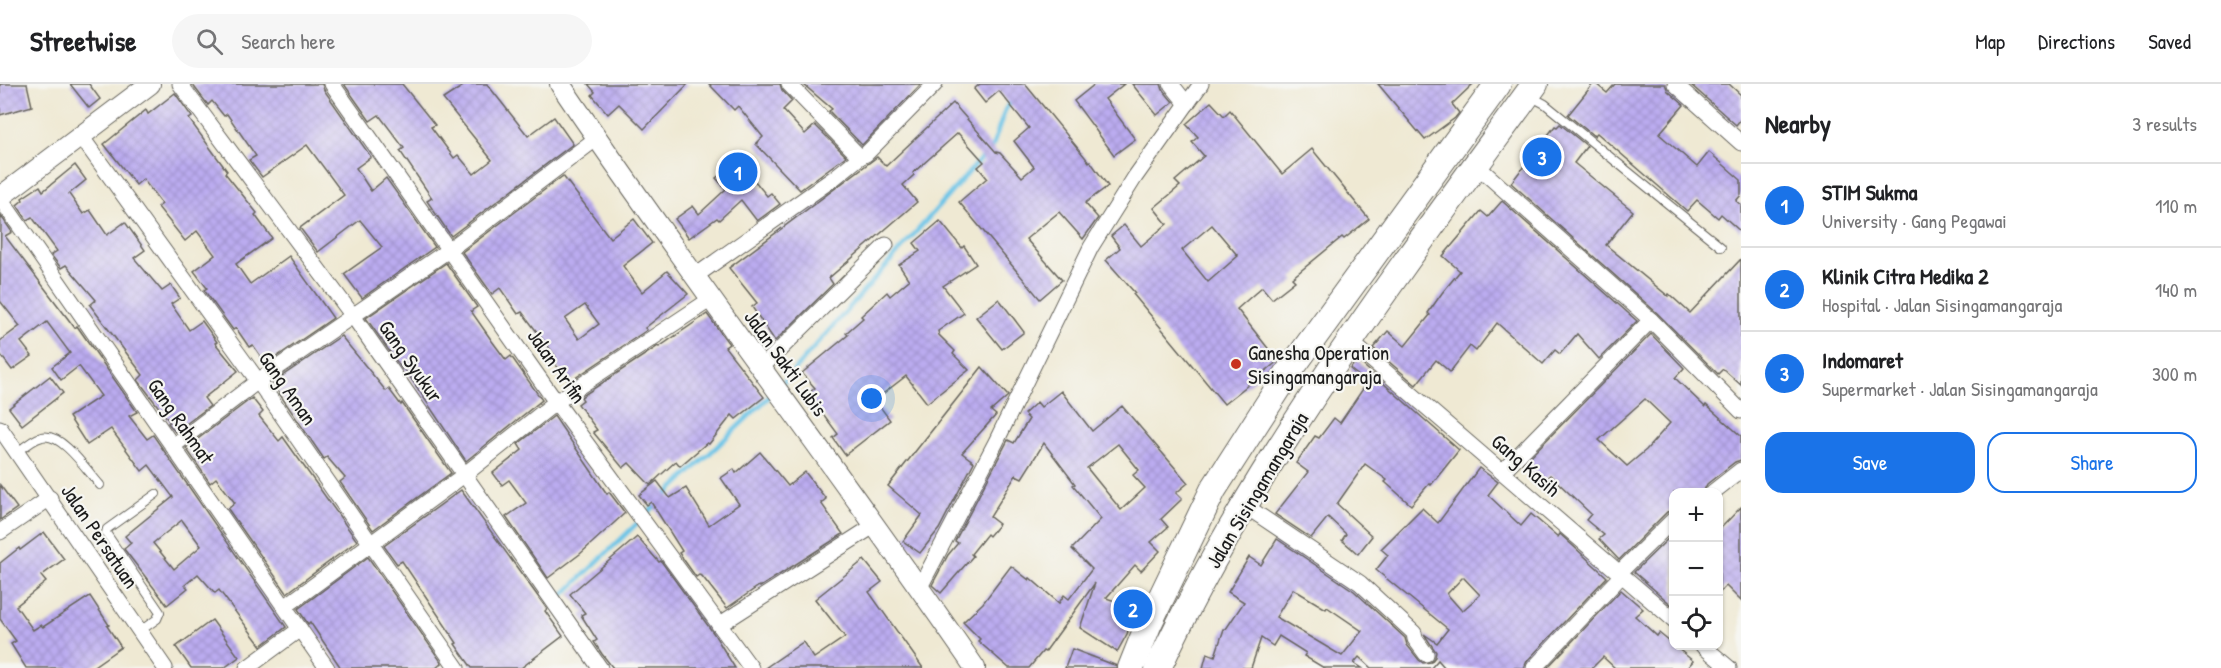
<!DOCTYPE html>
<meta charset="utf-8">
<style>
:root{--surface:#fff;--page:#f6f6f6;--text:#202124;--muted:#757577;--line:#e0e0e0;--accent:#1a73e8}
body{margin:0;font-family:"Patrick Hand",sans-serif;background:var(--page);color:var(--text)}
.controls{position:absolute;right:18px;bottom:18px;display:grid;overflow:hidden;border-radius:12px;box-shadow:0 2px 4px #0004}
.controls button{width:54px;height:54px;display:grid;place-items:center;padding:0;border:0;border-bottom:2px solid var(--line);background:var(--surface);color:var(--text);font:30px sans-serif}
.you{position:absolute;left:872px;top:315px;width:21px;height:21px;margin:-15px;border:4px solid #fff;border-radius:50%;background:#1a73e8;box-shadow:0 0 0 9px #1a73e833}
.badge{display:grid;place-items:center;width:39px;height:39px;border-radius:50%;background:var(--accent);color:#fff;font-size:20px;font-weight:700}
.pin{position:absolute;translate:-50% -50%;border:3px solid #fff;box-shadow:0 2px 6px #0006}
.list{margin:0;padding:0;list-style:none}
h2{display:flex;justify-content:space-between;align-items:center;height:78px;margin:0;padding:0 24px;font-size:26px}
h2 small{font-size:20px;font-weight:400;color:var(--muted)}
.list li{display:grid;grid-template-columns:39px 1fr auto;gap:18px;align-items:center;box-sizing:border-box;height:84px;padding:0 24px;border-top:2px solid var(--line)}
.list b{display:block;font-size:22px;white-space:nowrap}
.list p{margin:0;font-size:20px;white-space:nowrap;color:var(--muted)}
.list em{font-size:20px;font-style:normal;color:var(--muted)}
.actions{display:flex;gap:12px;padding:18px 24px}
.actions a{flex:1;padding:14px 0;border:2px solid var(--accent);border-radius:18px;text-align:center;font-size:21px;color:var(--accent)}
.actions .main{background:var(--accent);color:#fff}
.icon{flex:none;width:33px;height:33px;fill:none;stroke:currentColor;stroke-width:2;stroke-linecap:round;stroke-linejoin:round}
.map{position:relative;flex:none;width:1741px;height:584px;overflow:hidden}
header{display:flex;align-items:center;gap:36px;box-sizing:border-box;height:84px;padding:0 30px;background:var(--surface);border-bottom:2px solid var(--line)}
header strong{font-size:28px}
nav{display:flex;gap:33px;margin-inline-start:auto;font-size:21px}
.search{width:420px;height:54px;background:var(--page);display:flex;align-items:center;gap:15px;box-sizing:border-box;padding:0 21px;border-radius:33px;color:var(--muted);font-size:22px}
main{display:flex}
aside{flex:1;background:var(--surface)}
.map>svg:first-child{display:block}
</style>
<header>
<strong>Streetwise</strong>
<div class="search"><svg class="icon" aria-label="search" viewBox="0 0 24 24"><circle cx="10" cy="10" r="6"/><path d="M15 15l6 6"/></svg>Search here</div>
<nav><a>Map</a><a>Directions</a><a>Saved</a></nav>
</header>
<main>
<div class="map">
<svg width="1741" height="584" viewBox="0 0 1741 584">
<defs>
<pattern id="building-cross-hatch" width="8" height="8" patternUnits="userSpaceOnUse" patternTransform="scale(1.5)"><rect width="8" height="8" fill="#bbacf0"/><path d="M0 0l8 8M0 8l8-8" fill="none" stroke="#a093cd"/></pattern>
</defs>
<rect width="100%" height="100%" fill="#f6f6f2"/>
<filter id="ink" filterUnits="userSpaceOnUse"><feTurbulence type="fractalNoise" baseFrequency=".0167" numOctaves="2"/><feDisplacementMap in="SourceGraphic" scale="12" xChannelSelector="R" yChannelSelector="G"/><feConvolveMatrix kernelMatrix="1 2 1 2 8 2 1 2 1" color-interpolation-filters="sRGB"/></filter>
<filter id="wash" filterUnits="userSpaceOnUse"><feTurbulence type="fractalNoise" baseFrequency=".008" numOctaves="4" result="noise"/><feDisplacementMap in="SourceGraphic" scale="24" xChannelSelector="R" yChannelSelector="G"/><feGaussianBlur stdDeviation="1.35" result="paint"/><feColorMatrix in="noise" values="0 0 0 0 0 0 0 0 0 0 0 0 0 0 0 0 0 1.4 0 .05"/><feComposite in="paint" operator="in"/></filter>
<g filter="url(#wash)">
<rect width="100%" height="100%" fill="#efe9d3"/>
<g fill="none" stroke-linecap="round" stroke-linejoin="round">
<g stroke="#6ac4e7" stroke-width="4.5">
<polyline points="780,302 993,61 1005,26 1013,14"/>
<polyline points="663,414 772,310"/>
<polyline points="558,516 657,420"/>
</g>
</g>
<g id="blocks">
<g fill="url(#building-cross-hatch)" fill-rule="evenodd">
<polygon points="0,0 27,0 32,22 0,31"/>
<polygon points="70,0 89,0 100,15 89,24"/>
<polygon points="192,0 322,0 324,6 371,73 356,84 371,107 386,94 435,163 362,214 344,190 382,163 360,136 318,168 300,144 344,111 307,61 262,93 249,76 256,72 227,30 224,32 212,17 208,21"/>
<polygon points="344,0 402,0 435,41 431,43 454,74 458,71 474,90 492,76 443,15 466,0 487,0 528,52 554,33 573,60 451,152 427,117 432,114 400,67 404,64 379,31 370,37"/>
<polygon points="588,0 688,0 644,45 619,20 608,30 592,11 595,8"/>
<polygon points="709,0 780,0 782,6 792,17 783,26 805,50 815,41 846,72 800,106 756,60 763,53 738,22 734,26"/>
<polygon points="803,0 921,0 862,61 829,27 832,25"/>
<polygon points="980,0 1025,0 1089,78 1090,77 1108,102 1085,119 1098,134 1083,155 1059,128 1026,155 1062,196 1040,215 959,118 987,94 978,83 984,78 958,49 913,89 914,91 903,101 917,118 829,194 833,200 775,257 752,223 757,219 729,184 877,73 886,82 953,19 996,68 1000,69 1022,93 1034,83 1014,57 1029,44 999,7 985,19 974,5"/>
<polygon points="1095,0 1124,0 1105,15 1135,55 1114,71 1074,17"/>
<polygon points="1132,0 1161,0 1163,6 1173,18 1157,31"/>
<polygon points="1378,0 1473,0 1452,20 1459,29 1455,34 1425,56"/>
<polygon points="1593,0 1596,0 1607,9 1615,0 1665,0 1668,7 1684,21 1659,50 1697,83 1709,68 1741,96 1741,111 1736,117 1741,121 1741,148 1721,130 1718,134 1697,116 1687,127 1597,49 1594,52 1568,31"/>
<polygon points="1690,0 1729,0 1741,11 1741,35 1736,41"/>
<polygon points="175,9 192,33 189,35 227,87 225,89 257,129 255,131 272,154 236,180 250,200 289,172 333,234 266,280 253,261 249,263 236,244 233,246 204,206 207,204 194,187 215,171 197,147 185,157 158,123 162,120 143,95 136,101 104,60 146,26 148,30"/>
<path d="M 1211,18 L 1224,32 L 1230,26 L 1282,90 L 1312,65 L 1369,135 L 1344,155 L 1342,153 L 1292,194 L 1295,197 L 1272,215 L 1262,203 L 1237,225 L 1278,277 L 1224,320 L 1133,210 L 1135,209 L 1106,176 L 1120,164 L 1111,152 L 1124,141 L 1141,162 L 1167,140 L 1154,124 L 1180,102 L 1175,97 L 1204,72 L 1192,58 L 1198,53 L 1186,40 ZM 1212,141 L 1238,172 L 1208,198 L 1182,166 Z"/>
<polygon points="1560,40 1587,62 1574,79 1633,127 1606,161 1668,212 1669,210 1690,229 1741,175 1741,301 1723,285 1718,290 1657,229 1511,99 1555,42 1557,43"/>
<polygon points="742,72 754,87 750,91 767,112 771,109 780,120 757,137 741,116 719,136 717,134 689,154 675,135 693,122 699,130 726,105 716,94"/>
<polygon points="75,81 86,96 69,110 83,130 90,126 107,151 125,138 145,166 134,174 162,207 171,201 180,214 171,220 189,246 202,237 217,258 215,259 238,287 204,314 210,322 175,348 168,339 170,338 138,296 143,291 90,221 96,216 66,181 61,184 51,171 57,167 32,133 27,136 17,121 23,116 22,114 40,102 43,107"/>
<path d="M 563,92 L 610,154 L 634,135 L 652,159 L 623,182 L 642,208 L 667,187 L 688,210 L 645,244 L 647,246 L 569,298 L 552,276 L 556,273 L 522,228 L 518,230 L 500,204 L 492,210 L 462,168 ZM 585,221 L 599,240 L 579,255 L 565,235 Z"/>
<polygon points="1502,117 1637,237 1599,275 1577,250 1560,270 1555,266 1543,280 1497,239 1476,267 1470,262 1450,288 1436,276 1416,301 1373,264 1388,247 1405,262 1430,231 1428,229 1442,209 1460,187 1443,172 1481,127 1488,133"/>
<path d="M 1,132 L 12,148 L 5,152 L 75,244 L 77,242 L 137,328 L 129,332 L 147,355 L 153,351 L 286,543 L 261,562 L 219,506 L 215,509 L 198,490 L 185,501 L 188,504 L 167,521 L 124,465 L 131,459 L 125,452 L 173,413 L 149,381 L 142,387 L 111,345 L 87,361 L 69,333 L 101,312 L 79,282 L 61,296 L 52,283 L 70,269 L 47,238 L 21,258 L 32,272 L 12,286 L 0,270 L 0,257 L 20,242 L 0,217 ZM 182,436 L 201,462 L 174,485 L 153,459 Z"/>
<polygon points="940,137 962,164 964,162 976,180 943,202 964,229 938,247 939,251 955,267 953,270 969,286 927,319 906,292 875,316 890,336 845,371 833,354 838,350 821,327 816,331 803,314 815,304 802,289 848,251 846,249 863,234 861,232 887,208 890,212 909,196 899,181 920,167 914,159"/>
<polygon points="446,179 477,223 471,227 492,257 506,276 511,272 542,316 466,377 404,284 402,285 366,234"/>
<polygon points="999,215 1024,248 1002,265 976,233"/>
<polygon points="707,230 729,260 725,263 764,313 736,335 732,331 709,360 707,359 680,382 676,377 650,401 629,379 623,384 593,348 597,346 578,320 583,316 581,313 658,262 659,263"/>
<path d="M 1651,250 L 1684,284 L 1675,294 L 1705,323 L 1706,321 L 1741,352 L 1741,376 L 1735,378 L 1707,400 L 1703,408 L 1674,408 L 1674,426 L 1667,428 L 1619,476 L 1599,455 L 1604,451 L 1586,436 L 1591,430 L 1550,391 L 1542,398 L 1523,380 ZM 1645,315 L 1670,339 L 1646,366 L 1627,382 L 1599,356 Z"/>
<polygon points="341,252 386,307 389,305 401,321 402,319 451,389 373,446 340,398 345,394 327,373 324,375 272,299"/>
<polygon points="1357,276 1459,366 1431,401 1429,400 1411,421 1385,398 1387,396 1365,380 1337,420 1372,452 1358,470 1342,456 1346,450 1328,433 1311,454 1275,430 1308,388 1296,379 1315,352 1319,354 1334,334 1340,339 1367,299 1350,285"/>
<polygon points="982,283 1008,312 991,327 996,331 962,369 974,378 939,445 920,469 903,457 922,431 888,402"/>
<polygon points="50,292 63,309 22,341 9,324"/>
<path d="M 1061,307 L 1092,347 L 1122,322 L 1188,399 L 1176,409 L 1182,415 L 1161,435 L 1168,443 L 1151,458 L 1160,467 L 1141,487 L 1135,481 L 1106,514 L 1136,524 L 1127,550 L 1117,568 L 1080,544 L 1095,499 L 1045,568 L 1043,567 L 1029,584 L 1009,584 L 978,557 L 980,555 L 963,538 L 983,519 L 1011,482 L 1029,496 L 1030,494 L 1059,519 L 1064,511 L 1069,515 L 1092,485 L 1072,465 L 1101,435 L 1073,401 L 1075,400 L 1044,359 L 1022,394 L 1016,391 L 990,433 L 999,440 L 989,452 L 987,450 L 971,470 L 973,472 L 941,509 L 932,501 L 948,471 L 958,459 L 955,457 L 1008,356 L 1014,359 L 1029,335 L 1024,330 L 1037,318 L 1041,323 ZM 1118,360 L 1139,386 L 1133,391 L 1145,404 L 1121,426 L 1087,384 Z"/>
<polygon points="252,314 263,328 259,332 279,357 283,353 357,457 287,509 228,425 235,419 216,394 210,399 186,364"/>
<polygon points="554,332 607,410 609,408 625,429 580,470 548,494 506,433 526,419 509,396 502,401 493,389 522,366 518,360"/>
<polygon points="760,368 788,402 805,388 826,415 821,419 843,450 760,503 759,502 727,524 702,492 699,491 696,493 679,469 682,467 651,418 647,421 639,411 657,397 670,414 686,404 709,441 739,420 721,394 734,385 736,389"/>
<path d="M 1479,384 L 1498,398 L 1488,411 L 1521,442 L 1531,430 L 1558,453 L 1560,450 L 1607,493 L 1527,577 L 1524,584 L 1445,584 L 1438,576 L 1431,584 L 1371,584 L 1359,573 L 1354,579 L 1362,584 L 1324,584 L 1304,572 L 1306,569 L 1279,552 L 1273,562 L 1261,554 L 1251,584 L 1203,584 L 1207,569 L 1215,572 L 1224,545 L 1226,545 L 1244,518 L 1228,508 L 1249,473 L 1261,481 L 1277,455 L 1354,507 L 1405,554 L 1407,561 L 1419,576 L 1423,579 L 1431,578 L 1435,573 L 1436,568 L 1424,550 L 1437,559 L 1448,545 L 1376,486 L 1388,471 L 1381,465 L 1422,424 L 1438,439 ZM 1463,493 L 1480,511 L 1462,527 L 1447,510 ZM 1293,505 L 1326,525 L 1327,523 L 1362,547 L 1342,572 L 1276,533 Z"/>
<polygon points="0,401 17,424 0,436"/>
<polygon points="461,406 547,525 545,527 563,552 521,584 472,584 455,560 457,559 402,477 397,480 384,462"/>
<polygon points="1741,423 1741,517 1726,502 1719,509 1719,446"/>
<polygon points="44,448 64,475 41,492 46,498 16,522 33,546 41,541 43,543 90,512 109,541 107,542 121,563 91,584 26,584 11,560 16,557 0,535 0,479 19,464 20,466"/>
<polygon points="1674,449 1674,523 1634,488"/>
<polygon points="637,453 659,478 661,477 714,550 735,584 613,584 602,570 594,558 597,556 581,531 585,529 570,510"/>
<polygon points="368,473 442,579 436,584 341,584 310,538 308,540 298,525"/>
<polygon points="864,476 882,498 869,508 923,584 765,584 803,558 814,574 845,553 815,515"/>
<polygon points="1621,506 1643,525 1635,532 1657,552 1659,549 1693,577 1687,584 1615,584 1603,573 1592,584 1547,584"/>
<polygon points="212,536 239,573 224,584 191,584 176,563"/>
<polygon points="1072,565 1117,582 1116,584 1065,584"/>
</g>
</g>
</g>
<g filter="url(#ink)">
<use href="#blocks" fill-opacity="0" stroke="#66645c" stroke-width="1.5"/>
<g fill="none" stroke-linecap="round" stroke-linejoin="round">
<g stroke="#66645c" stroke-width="10">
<g id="service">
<polyline points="1530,12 1545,20 1721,163"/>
<path d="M 17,369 C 24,363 33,355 42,353 C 62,348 88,388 100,401"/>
<polyline points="140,547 157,535 160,528 106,449 107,445 156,410"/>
</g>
</g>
<g stroke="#66645c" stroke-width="17">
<g id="minor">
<polyline points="180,0 353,232 600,584"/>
<polyline points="332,0 556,318 751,584"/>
<polyline points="789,0 860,73"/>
<polyline points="1171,0 1187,20"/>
<polyline points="1675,0 1741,59"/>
<polyline points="80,51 258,297 457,584"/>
<polyline points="1476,81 1651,236 1741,327"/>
<polyline points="0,114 327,584"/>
<polyline points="694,193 834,94 860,73 866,70 935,0"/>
<polyline points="1351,258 1674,536"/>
<polyline points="761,284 886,161"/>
<polyline points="0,344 165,584"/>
<polyline points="173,362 258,297 450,165 597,54"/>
<polyline points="1502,388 1651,236"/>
<polyline points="1713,408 1741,386"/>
<polyline points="1244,421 1360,499 1414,549 1415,555 1426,570"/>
<polyline points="0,448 50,414"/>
<polyline points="1619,489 1674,435"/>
<polyline points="920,503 996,358 1091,163 1135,93 1201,0"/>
<polyline points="286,522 464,391 556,318 711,215"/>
<polyline points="719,541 875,441"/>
<polyline points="1703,562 1729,584"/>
<polyline points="247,584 300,545"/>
<polyline points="1534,584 1622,491"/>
</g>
</g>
<g stroke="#66645c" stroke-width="22">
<g id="tertiary">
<path d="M 560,0 C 694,198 840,387 975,584"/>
<polyline points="0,113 150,0"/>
</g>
</g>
<g stroke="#66645c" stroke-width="28">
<g id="primary">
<polyline points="1131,584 1149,539 1213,406 1290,286 1498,0"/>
<path d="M 1158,584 C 1256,374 1399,187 1535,0"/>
</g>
</g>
<use href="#service" stroke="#fff" stroke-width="8"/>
<use href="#minor" stroke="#fff" stroke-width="15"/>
<use href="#tertiary" stroke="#fff" stroke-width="20"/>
<use href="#primary" stroke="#fff" stroke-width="26"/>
</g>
</g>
<circle fill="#c8321e" stroke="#f6f6f2" stroke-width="2" cx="1236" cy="280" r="6"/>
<g text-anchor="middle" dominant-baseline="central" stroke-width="4.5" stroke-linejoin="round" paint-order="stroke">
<g font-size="21" fill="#1c1c1c" stroke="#f6f6f2" text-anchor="start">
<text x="1248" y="268">Ganesha Operation<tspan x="1248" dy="24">Sisingamangaraja</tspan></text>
</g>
<g font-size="21" fill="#1c1c1c" stroke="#f6f6f2">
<text transform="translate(411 277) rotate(55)">Gang Syukur</text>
<text transform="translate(786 279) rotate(54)">Jalan Sakti Lubis</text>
<text transform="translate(557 282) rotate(55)">Jalan Arifin</text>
<text transform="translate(288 304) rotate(55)">Gang Aman</text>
<text transform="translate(181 337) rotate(55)">Gang Rahmat</text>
<text transform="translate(1526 381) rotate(41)">Gang Kasih</text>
<text transform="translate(1257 406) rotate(-59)">Jalan Sisingamangaraja</text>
<text transform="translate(100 452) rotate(56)">Jalan Persatuan</text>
</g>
</g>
</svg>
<div class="controls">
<button>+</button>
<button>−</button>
<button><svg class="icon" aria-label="locate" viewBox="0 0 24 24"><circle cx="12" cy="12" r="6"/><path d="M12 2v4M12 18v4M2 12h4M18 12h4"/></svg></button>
</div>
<div class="you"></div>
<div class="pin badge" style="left:738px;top:88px">1</div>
<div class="pin badge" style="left:1133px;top:525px">2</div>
<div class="pin badge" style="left:1542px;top:73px">3</div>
</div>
<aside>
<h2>Nearby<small>3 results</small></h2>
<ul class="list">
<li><span class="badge">1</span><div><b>STIM Sukma</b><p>University · Gang Pegawai</p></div><em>110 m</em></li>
<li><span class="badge">2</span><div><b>Klinik Citra Medika 2</b><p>Hospital · Jalan Sisingamangaraja</p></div><em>140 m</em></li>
<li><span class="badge">3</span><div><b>Indomaret</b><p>Supermarket · Jalan Sisingamangaraja</p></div><em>300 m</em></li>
</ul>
<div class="actions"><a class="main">Save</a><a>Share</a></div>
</aside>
</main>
